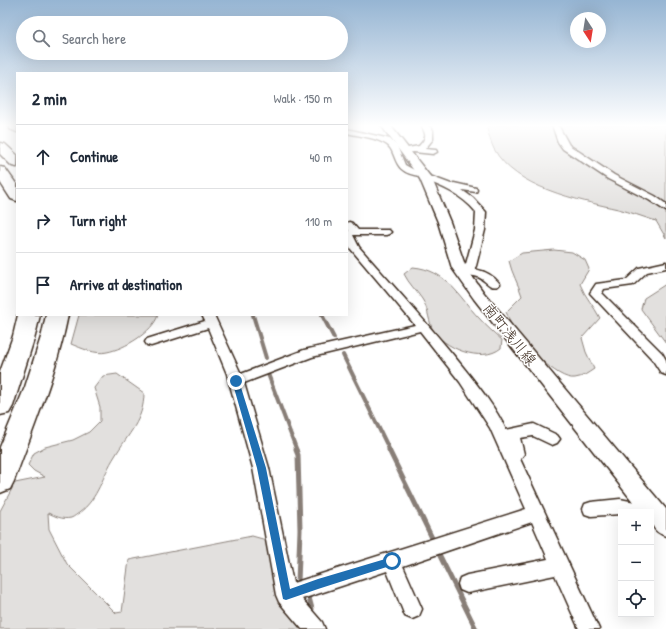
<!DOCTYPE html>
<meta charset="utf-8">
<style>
:root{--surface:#fff;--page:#f2f2f3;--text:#1f2937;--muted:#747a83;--line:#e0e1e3}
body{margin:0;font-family:"Patrick Hand","Klee One",sans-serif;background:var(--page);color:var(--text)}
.controls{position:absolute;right:12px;bottom:12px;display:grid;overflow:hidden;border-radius:0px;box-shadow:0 4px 16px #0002}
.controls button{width:36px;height:36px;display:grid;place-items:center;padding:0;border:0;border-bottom:1px solid var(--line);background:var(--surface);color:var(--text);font:20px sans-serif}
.compass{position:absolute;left:570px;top:12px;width:36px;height:36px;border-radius:50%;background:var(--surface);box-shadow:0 4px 16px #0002;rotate:168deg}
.stop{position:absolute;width:12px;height:12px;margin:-9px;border:3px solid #1f6fb2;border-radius:50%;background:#fff}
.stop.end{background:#1f6fb2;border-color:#fff;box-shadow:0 1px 4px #0008}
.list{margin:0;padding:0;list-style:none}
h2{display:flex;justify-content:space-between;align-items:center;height:52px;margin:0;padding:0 16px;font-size:17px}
h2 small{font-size:13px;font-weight:400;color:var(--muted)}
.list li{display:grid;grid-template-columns:26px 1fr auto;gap:12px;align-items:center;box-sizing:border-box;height:64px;padding:0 16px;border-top:1px solid var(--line)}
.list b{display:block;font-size:15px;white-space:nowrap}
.list em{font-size:13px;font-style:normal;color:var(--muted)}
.icon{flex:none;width:22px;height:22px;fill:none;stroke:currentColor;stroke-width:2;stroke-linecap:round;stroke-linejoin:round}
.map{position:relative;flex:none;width:666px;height:629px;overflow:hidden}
.search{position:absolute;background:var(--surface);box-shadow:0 4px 16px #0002;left:16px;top:16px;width:332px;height:44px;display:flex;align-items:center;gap:10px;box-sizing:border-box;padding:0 14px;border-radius:22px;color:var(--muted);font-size:15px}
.panel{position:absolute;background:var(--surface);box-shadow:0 4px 16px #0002;left:16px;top:72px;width:332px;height:244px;border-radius:0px}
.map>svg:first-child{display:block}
</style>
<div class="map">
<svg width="666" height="629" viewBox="0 0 666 629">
<rect width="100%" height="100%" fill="#fff"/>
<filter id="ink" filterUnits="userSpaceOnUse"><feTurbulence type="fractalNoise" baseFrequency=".025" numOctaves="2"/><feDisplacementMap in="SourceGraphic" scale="8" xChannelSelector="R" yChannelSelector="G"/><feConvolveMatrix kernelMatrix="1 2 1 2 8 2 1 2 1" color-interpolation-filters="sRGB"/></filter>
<g filter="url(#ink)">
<g fill="#e2e0de" stroke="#8e857e">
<path d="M 489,125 L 666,125 L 666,238 L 656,221 C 643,217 630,212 618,209 C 578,200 515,188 494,149 C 491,143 489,135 487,129 Z"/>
<path d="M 554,250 L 572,252 L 585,260 L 589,269 L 580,284 C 585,297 594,306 600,318 L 582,338 L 586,352 L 594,369 C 588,373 583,377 575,378 C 557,381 521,341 512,326 C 510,322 508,316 506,312 L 522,296 C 518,283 512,274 509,261 L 522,253 Z"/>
<path d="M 413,267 C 447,270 458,296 479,318 C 486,326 494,333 502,340 L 501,348 C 482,364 442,348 432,328 C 428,318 428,308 422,299 C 416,290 409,284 404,274 Z"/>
<polygon points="666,284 666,343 641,309 644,298"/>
<path d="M 79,315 L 158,315 C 153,332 124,349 107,352 C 96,355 81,348 71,344 Z"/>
<path d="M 117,374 L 144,393 C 144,420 128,434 115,456 C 102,476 99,498 79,513 C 77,514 74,517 71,518 C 62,520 55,516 48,513 L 49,529 L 67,564 L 116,613 L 122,612 L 129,560 L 252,536 L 270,541 L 300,629 L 0,629 L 0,511 L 15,483 L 45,477 L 34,471 L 28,465 L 34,453 L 45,447 L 73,440 L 89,432 L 100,421 L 100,407 L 94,388 L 103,376 Z"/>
</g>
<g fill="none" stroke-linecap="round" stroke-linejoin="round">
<g stroke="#887e77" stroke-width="4">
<polyline points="253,315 266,358"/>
<polyline points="322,315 334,338"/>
<polyline points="343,355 390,451"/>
<polyline points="268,374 297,451"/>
</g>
<g stroke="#887e77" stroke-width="5">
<polyline points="296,450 298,455 300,530 298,582"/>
<polyline points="389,450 433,540"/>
<polyline points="439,554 476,629"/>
<polyline points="308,594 312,609"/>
</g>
<g stroke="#3b2a1e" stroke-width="3">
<g id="street">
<polygon points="10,125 16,125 17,132 10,129"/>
<path d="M 421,125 L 428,125 L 433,130 L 433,139 L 425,149 L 436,150 L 437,152 L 433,154 L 414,152 L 402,153 L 402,149 L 419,146 C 428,136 426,135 421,125 Z"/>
<polygon points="552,125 558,125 569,145 614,175 655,196 666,204 666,211 649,200 608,179 563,149 558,142"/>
<path d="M 347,129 L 390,139 L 397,146 L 405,165 L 416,171 L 426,172 L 427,175 L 451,184 L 454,183 L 476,188 L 477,190 L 476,192 L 462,190 L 473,198 L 486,212 L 485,230 L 476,266 L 474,269 C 485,271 493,275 500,284 L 498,286 C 489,289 486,280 478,277 C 471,274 462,278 457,272 L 466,264 L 475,230 L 476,212 C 462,195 442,186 422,179 L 421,176 C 388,173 400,150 384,143 C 373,137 359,136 347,133 Z"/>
<path d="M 349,222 L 352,223 L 358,230 L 389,230 L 391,232 L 389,234 L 386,235 L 353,235 L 359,247 C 394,287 430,326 463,367 C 479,387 496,408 506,430 L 534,424 L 557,435 L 560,439 L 557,443 L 552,445 L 533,436 L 520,438 L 524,454 L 520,459 L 599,629 L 579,629 L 555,575 L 467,593 L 460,590 L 458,584 L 460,578 L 467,575 L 548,559 L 532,522 L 403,566 L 422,609 L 419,616 L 412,619 L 405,616 L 387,571 L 302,599 L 322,622 L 325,629 L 302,629 L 279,602 L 276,595 L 253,468 L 227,374 L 208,328 L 151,346 L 147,345 L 145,342 L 147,339 L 205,321 L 202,315 L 214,315 L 241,374 L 304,350 L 415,325 L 350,248 L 347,243 L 347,231 L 349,231 L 347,229 L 347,223 ZM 420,331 L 460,382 L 490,428 L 526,509 L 293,583 L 269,468 L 244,383 L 312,357 Z"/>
<polygon points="666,262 666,268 647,272 633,285 604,289 602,293 662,353 666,360 666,375 661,373 652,359 590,293 596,284 626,280 639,268"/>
<polygon points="620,499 660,507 663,512 660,517 651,519 651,512 621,512 621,514 591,516 585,514 583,509 585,504 591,502"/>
</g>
</g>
<g stroke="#3b2a1e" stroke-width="3">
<path id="secondary" d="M 381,125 L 390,125 L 432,179 L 450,222 L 466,268 L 484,293 L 666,509 L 666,536 C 653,532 651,525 651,512 L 641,512 L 474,299 L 452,268 L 438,222 L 420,179 Z"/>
</g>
<g stroke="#3b2a1e" stroke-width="3">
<g id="highway">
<polygon points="0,143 5,144 17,155 17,167 12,166 0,154"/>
<polygon points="0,167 5,168 17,185 17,201 11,199 0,182"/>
<polygon points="18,315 40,315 35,336 13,406 9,413 0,415 0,372 13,336"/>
<path d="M 46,315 L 68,315 C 57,372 34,426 14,481 L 10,489 L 0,493 L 0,447 L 25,387 L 42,334 Z"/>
</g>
</g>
<use href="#street" fill="#fff" fill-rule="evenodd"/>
<use href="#secondary" fill="#fff" fill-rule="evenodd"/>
<use href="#highway" fill="#fff" fill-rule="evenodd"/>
</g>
</g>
<linearGradient id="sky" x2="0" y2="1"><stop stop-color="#96b5d3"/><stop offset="0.59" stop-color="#fff"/><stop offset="1" stop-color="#fff" stop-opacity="0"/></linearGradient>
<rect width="666" height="213" fill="url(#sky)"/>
<polygon fill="#1f6fb2" points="236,378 239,381 266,468 290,589 318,579 392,557 396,558 397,561 396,564 318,589 286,600 283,599 257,468 232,381"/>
<g text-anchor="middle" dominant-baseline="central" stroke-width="3" stroke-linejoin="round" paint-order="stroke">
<g font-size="15" fill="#3b2a1e" stroke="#fff">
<text transform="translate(510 334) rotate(51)">南町浅川線</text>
</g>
</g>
</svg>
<div class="controls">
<button>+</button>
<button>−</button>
<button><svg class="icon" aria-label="locate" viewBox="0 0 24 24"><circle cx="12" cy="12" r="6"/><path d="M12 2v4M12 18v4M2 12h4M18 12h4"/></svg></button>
</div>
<svg class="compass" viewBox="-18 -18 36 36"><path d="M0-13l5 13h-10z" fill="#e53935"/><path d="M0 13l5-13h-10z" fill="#747a83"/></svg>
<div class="stop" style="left:392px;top:561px"></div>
<div class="stop end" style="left:236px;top:381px"></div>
<div class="search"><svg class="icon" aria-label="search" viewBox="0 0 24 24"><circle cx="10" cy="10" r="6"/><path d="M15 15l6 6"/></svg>Search here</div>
<section class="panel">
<h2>2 min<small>Walk · 150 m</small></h2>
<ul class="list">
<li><svg class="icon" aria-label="ahead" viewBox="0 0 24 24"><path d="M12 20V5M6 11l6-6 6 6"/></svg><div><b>Continue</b></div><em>40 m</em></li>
<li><svg class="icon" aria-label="right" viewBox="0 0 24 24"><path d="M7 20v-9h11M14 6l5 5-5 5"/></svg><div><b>Turn right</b></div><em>110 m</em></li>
<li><svg class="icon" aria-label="arrive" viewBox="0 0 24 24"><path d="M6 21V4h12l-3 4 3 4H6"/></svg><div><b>Arrive at destination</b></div></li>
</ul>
</section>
</div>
